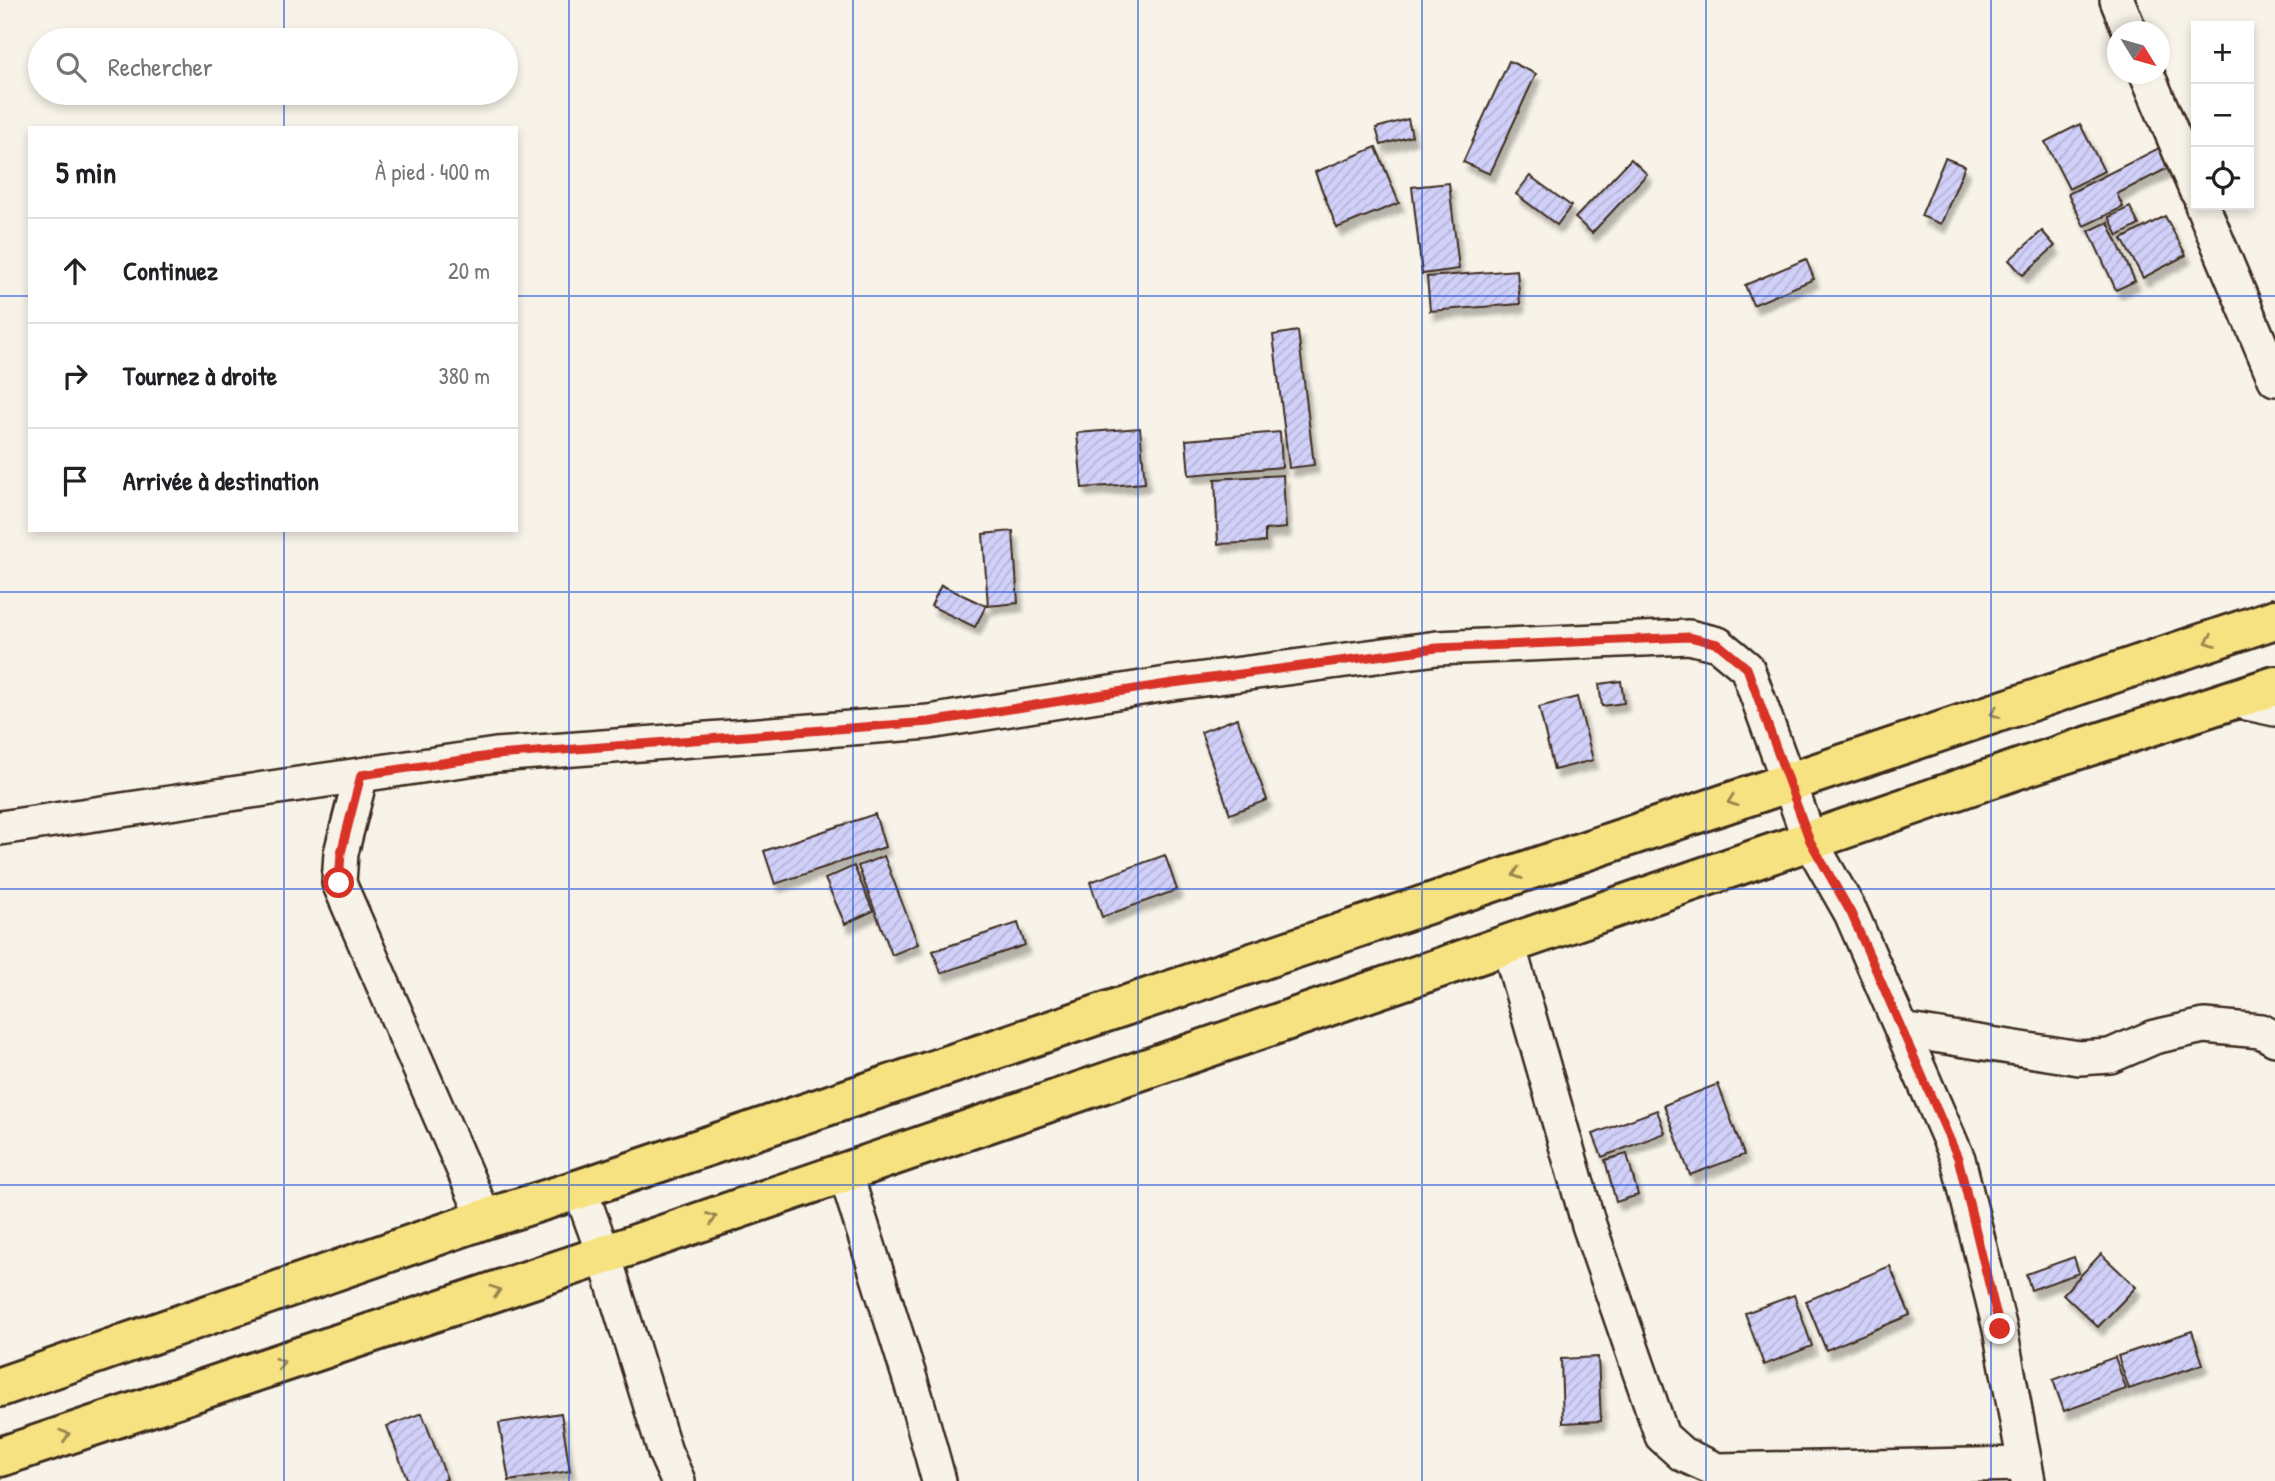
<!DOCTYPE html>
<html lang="fr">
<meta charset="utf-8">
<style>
:root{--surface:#fff;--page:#f6f6f6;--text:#202124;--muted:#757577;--line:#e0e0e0}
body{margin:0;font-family:"Patrick Hand",sans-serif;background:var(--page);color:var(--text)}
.controls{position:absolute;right:21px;top:21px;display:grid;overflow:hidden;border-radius:0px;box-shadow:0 4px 10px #0003}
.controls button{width:63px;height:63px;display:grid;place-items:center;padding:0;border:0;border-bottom:2px solid var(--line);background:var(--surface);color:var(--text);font:35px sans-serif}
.compass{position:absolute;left:2107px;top:21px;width:63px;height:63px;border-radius:50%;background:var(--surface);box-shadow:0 4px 10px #0003;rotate:127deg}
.stop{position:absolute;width:21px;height:21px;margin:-16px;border:5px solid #d93025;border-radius:50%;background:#fff}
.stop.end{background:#d93025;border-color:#fff;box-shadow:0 2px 7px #0008}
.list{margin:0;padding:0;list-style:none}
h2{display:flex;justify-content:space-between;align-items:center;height:91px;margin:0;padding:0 28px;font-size:30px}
h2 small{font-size:23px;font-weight:400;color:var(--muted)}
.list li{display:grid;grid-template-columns:46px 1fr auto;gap:21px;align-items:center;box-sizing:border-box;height:105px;padding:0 28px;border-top:2px solid var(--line)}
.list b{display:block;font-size:26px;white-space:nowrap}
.list em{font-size:23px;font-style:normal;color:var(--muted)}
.icon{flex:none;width:38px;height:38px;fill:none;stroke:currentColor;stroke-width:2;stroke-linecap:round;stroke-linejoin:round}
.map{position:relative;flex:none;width:2275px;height:1481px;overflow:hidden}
.search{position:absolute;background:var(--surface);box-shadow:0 4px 10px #0003;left:28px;top:28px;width:490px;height:77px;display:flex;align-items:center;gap:18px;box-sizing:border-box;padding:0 24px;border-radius:38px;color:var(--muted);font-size:26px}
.panel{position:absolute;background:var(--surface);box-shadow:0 4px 10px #0003;left:28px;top:126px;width:490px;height:406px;border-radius:0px}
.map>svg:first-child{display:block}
</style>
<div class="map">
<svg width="2275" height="1481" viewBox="0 0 2275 1481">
<defs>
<pattern id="building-hatch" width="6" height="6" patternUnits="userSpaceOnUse" patternTransform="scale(1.75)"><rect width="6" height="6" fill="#d1d0f9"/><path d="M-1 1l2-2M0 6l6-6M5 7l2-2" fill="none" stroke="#b4b3d5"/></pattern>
<filter id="shadow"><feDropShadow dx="4.5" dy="8" stdDeviation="2" flood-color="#0004"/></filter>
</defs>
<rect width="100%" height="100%" fill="#f7f3e8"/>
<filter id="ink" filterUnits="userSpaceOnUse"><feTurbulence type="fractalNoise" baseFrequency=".0143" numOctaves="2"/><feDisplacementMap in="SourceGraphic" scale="14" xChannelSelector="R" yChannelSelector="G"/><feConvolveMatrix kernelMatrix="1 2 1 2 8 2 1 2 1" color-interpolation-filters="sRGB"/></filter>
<g filter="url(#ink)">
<g fill="url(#building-hatch)" stroke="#3b2a1e" stroke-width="2" filter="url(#shadow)">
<polygon points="1509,61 1536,74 1490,174 1463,162"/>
<polygon points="1408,119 1412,136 1381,145 1376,128"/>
<polygon points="2080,124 2104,171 2069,189 2045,142"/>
<polygon points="1376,147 1399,203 1337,228 1315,172"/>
<polygon points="2159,148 2168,168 2117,194 2123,207 2084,226 2068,194"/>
<polygon points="1945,158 1965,166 1941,224 1921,216"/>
<polygon points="1631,159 1647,174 1592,233 1575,218"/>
<polygon points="1530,176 1571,206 1557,225 1516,194"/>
<polygon points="1449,183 1459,269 1422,274 1412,187"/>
<polygon points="2130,207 2139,225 2118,236 2109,217"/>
<polygon points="2165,216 2186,255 2143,278 2122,239"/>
<polygon points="2108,222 2135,281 2116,290 2089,231"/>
<polygon points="2042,231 2055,246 2023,275 2009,260"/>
<polygon points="1806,259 1814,279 1753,305 1745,285"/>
<polygon points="1517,270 1520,304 1430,311 1427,277"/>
<polygon points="1298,331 1314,465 1289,468 1273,335"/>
<polygon points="1140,428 1145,483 1082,488 1077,433"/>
<polygon points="1280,432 1282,467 1189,475 1186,440"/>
<polygon points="1283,475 1286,528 1265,530 1265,542 1218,544 1215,479"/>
<polygon points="1013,531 1018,603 988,606 983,534"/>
<polygon points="941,585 986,606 975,627 931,606"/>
<polygon points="1621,681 1624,703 1602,706 1599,684"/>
<polygon points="1577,697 1593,760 1554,770 1539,707"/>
<polygon points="1237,718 1267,800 1230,814 1201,732"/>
<polygon points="875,814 885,847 775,884 764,851"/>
<polygon points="1165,855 1177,890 1102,917 1090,882"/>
<polygon points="884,856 918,944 892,955 858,866"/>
<polygon points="854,866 873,911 845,924 825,879"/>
<polygon points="1018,923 1025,945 941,973 933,951"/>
<polygon points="1718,1084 1744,1155 1690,1175 1664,1105"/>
<polygon points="1657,1110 1665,1133 1602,1157 1593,1134"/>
<polygon points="1627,1154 1638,1195 1616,1202 1605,1160"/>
<polygon points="2101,1254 2136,1287 2098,1327 2063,1294"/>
<polygon points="2074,1257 2079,1273 2031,1290 2026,1274"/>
<polygon points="1890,1266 1910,1315 1826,1350 1806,1301"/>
<polygon points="1794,1295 1812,1346 1764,1365 1745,1313"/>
<polygon points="2192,1331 2203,1364 2129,1389 2118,1356"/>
<polygon points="1598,1357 1601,1421 1563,1423 1561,1359"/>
<polygon points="2115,1357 2126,1389 2064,1411 2053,1380"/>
<polygon points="422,1413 447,1479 442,1481 408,1481 387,1426"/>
<polygon points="561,1413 570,1471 509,1481 499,1423"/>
</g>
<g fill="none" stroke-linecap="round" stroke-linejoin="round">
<g stroke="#3b2a1e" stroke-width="38">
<g id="street">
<polyline points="2117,0 2130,32"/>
<polyline points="2147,74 2196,190"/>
<polyline points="2202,205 2275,379"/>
<polyline points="2233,700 2275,709"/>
<polyline points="361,775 341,853 339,883 485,1219"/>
<polyline points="0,828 496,755 929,722 1173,683 1437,648 1689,637 1718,644 1747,668 1810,841 1851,913 1958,1159 2000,1329 2028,1481"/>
<polyline points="1508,944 1589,1225 1662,1436 1682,1454 1717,1470 2025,1464"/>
<polyline points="1902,1030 2079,1058 2110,1056 2154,1037 2204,1026 2261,1031 2275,1039"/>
<polyline points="845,1172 916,1398 939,1481"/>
<polyline points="580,1189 604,1255 665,1452 678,1481"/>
</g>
</g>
<g stroke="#3b2a1e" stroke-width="44">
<g id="highway">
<polyline points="0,1387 485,1219 580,1189 2275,619"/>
<polyline points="0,1457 604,1255 2027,766 2275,686"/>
</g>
</g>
<use href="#street" stroke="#f7f3e8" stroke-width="33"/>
<use href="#highway" stroke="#f7e281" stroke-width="38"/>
</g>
<defs><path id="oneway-chevron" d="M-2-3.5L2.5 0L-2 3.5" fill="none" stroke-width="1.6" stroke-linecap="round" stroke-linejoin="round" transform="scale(1.75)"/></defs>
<g stroke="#998650">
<use href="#oneway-chevron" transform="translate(2210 641) rotate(161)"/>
<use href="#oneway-chevron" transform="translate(1995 713) rotate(161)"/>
<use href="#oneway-chevron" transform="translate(1732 801) rotate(161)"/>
<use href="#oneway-chevron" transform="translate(1517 874) rotate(161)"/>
<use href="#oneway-chevron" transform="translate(712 1218) rotate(-19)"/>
<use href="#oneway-chevron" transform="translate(496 1291) rotate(-18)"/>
<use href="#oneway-chevron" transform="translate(280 1363) rotate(-18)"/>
<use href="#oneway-chevron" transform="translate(65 1435) rotate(-18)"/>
</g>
</g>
<g fill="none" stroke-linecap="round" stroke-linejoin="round" filter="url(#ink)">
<polyline stroke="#d93025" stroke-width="9" points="339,883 341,853 361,775 496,755 929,722 1173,683 1437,648 1689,637 1718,644 1747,668 1810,841 1851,913 1958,1158 2000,1329"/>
</g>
<path fill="none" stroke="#1d4ed8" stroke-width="2" stroke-opacity="0.55" d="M 284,0 L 284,40M 569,0 L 569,1481M 853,0 L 853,1481M 1138,0 L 1138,1481M 1422,0 L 1422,1481M 1706,0 L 1706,1481M 1991,0 L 1991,1481M 284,93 L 284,128M 0,296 L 30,296M 516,296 L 2275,296M 284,530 L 284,1481M 0,592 L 2275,592M 0,889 L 2275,889M 0,1185 L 2275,1185"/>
</svg>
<div class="controls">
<button>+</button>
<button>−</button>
<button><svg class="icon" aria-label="locate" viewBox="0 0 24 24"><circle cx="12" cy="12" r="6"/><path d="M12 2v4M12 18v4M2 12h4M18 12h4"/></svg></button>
</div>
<svg class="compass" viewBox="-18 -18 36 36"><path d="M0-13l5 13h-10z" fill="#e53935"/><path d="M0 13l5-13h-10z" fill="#757577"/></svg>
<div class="stop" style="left:339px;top:883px"></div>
<div class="stop end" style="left:2000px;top:1329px"></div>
<div class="search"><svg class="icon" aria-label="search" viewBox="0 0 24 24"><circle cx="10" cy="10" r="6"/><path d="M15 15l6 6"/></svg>Rechercher</div>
<section class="panel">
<h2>5 min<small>À pied · 400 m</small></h2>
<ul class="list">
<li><svg class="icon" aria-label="ahead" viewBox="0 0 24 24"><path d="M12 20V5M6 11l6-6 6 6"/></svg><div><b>Continuez</b></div><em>20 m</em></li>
<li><svg class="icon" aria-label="right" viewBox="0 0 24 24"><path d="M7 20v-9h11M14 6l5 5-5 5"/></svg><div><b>Tournez à droite</b></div><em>380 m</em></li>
<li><svg class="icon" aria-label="arrive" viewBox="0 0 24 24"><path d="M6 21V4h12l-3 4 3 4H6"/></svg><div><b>Arrivée à destination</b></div></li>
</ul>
</section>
</div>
